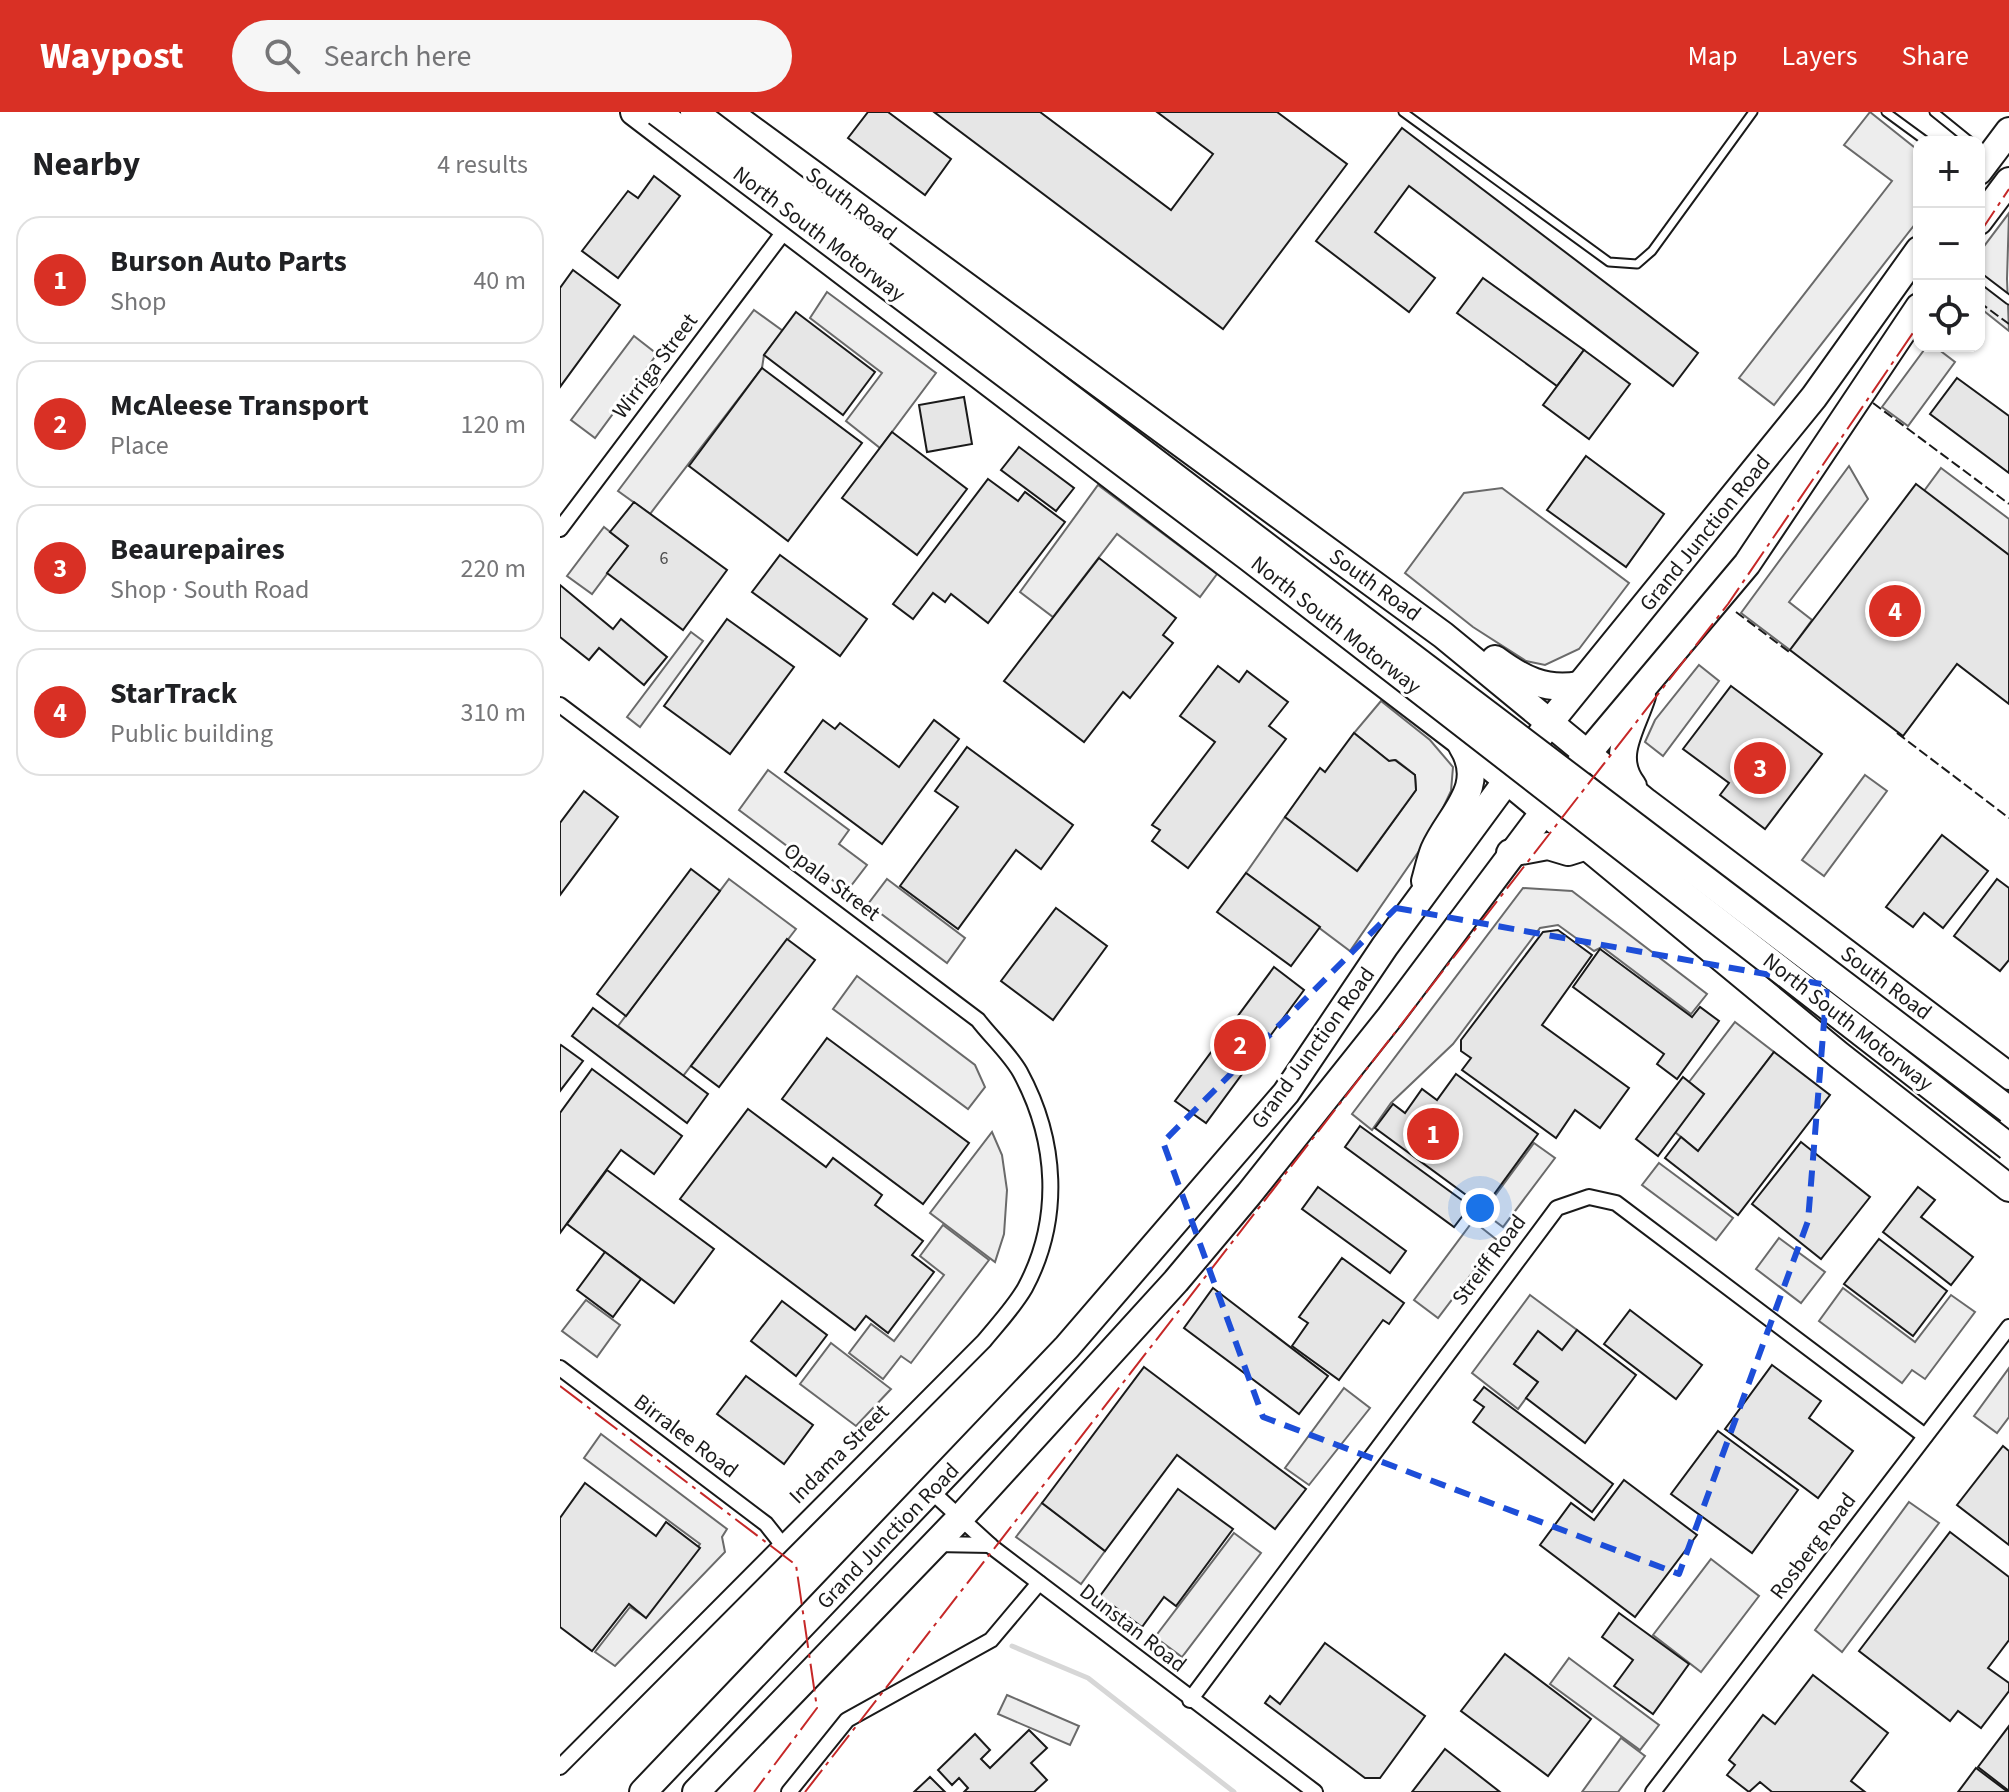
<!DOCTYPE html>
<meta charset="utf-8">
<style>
:root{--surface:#fff;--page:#f6f6f6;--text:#202124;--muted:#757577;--line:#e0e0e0;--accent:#d93025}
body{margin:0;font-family:"Source Sans 3",sans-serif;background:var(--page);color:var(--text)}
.controls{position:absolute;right:24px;top:24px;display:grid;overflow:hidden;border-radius:16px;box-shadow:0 2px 6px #0004}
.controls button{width:72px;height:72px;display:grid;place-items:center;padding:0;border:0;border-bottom:2px solid var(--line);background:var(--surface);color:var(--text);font:40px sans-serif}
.you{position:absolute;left:920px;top:1096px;width:28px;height:28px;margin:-20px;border:6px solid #fff;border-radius:50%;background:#1a73e8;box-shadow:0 0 0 12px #1a73e833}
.badge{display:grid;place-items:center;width:52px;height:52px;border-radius:50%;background:var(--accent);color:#fff;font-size:26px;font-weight:700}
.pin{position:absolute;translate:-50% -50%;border:4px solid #fff;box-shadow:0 2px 8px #0006}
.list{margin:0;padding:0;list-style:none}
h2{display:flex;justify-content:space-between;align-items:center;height:104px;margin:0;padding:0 32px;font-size:34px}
h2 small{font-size:26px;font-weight:400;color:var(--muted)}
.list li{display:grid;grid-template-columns:52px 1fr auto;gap:24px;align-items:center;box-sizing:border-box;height:128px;margin:0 16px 16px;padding:0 16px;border:2px solid var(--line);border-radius:24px}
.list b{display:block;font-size:30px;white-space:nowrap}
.list p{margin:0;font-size:26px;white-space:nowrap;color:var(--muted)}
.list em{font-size:26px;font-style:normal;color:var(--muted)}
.icon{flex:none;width:44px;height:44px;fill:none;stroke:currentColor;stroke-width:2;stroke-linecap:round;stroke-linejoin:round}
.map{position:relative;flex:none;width:1449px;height:1680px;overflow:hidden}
header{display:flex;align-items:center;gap:48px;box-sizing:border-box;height:112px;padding:0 40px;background:var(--accent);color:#fff}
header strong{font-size:38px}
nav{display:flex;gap:44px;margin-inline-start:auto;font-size:28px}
.search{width:560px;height:72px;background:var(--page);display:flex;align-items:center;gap:20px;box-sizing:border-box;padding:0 28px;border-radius:44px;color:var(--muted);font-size:30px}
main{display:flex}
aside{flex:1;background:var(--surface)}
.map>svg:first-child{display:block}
</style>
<header>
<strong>Waypost</strong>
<div class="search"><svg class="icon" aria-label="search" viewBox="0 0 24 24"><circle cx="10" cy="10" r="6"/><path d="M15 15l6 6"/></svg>Search here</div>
<nav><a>Map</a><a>Layers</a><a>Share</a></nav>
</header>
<main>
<aside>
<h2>Nearby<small>4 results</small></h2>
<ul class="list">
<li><span class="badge">1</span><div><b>Burson Auto Parts</b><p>Shop</p></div><em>40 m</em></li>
<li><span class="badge">2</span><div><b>McAleese Transport</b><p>Place</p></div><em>120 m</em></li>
<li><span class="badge">3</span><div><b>Beaurepaires</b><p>Shop · South Road</p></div><em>220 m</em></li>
<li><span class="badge">4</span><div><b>StarTrack</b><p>Public building</p></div><em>310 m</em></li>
</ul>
</aside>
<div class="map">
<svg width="1449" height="1680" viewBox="0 0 1449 1680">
<rect width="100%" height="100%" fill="#fff"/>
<g fill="#ededed" stroke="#6a6a6a" stroke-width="2">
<polygon points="1310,0 1359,39 1359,107 1214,293 1179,266 1332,69 1284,33"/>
<polygon points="1449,101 1447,167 1449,219 1419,195 1419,157 1423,152 1419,141"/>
<polygon points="267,180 376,261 320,336 286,309 322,261 250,206"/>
<polygon points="194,198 223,219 204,243 202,256 90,402 58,379"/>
<polygon points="74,224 97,242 35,326 11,308"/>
<polygon points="1367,234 1374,234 1395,250 1348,314 1322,295"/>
<polygon points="1289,354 1308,387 1229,490 1252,508 1230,538 1181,501"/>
<polygon points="1381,356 1449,407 1449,443 1364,379"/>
<polygon points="538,373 657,462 640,485 557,422 493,505 460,480"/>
<polygon points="942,376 1069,471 1019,537 985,553 966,549 913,515 845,461 904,381"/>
<polygon points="44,415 68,434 32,482 7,464"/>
<polygon points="131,520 143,529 80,615 67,605"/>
<polygon points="1139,553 1159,569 1103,644 1085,630 1095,608"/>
<polygon points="821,589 870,628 893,655 891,679 870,723 790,839 686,761 725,705 798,758 856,678 855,663 836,648 829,649 794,621"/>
<polygon points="208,658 289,718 279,732 307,753 287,779 179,698"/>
<polygon points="1305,663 1327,679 1264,764 1242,748"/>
<polygon points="169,767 236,817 123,964 58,914"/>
<polygon points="327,767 405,826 387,851 308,792"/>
<polygon points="963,776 1012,779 1147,882 1131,902 1042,835 1034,839 998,813 980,816 893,932 831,991 812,1018 792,1002"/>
<polygon points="297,864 415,953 425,975 408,997 273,897"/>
<polygon points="1175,910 1214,940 1138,1039 1115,1020 1144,982 1129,970"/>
<polygon points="432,1020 442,1043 447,1078 444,1122 435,1150 370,1101"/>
<polygon points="974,1031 995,1046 943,1115 923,1100"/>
<polygon points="1099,1051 1173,1106 1156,1128 1082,1073"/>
<polygon points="913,1109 937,1128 878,1206 854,1188"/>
<polygon points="383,1113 429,1148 351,1251 341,1244 323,1267 289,1241 311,1212 334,1229 384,1163 360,1144"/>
<polygon points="1219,1126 1265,1160 1241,1191 1196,1157"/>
<polygon points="1283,1176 1355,1230 1391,1183 1415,1200 1365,1267 1352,1258 1342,1271 1259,1209"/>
<polygon points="970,1183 1017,1218 1002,1238 978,1220 954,1252 978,1270 958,1297 912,1261"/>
<polygon points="26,1188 60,1213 37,1245 2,1219"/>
<polygon points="271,1231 331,1277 296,1314 240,1272"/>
<polygon points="1449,1256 1449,1305 1437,1321 1414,1304"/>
<polygon points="784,1276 810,1296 749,1373 725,1356"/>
<polygon points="41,1322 167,1417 162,1425 165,1440 55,1554 35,1540 70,1495 85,1505 140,1432 24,1346"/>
<polygon points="1349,1390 1379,1411 1282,1540 1255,1518"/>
<polygon points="482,1391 545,1439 521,1472 456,1425"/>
<polygon points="674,1421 701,1441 622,1545 595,1525"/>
<polygon points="1151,1447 1199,1484 1141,1560 1093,1523"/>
<polygon points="1009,1546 1099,1613 1080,1638 990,1572"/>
<polygon points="447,1583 519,1614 510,1633 438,1602"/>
<polygon points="1061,1626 1085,1644 1058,1680 1022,1680"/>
</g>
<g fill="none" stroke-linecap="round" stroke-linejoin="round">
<polyline stroke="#d7d7d7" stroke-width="5" points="452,1534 528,1566 674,1680"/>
</g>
<g fill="#e6e6e6" stroke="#1a1a1a" stroke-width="2">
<polygon points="308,0 328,0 391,47 365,83 288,26"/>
<polygon points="374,0 480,0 611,98 653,42 597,0 717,0 787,52 663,217"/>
<polygon points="842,16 1138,241 1113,274 849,74 815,120 875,166 849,200 756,129"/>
<polygon points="94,64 120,84 58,166 22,139 68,79 78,86"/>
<polygon points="13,158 60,193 0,275 0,176"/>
<polygon points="923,166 1024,238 997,274 897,201"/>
<polygon points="236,200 315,260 283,303 204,243"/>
<polygon points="1024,238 1070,272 1029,327 983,293"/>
<polygon points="202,256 302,331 228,429 129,354"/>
<polygon points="1397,266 1449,304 1449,361 1370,302"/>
<polygon points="404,285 412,332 367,340 359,293"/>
<polygon points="332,320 407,377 357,443 282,386"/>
<polygon points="459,335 514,376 496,399 441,358"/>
<polygon points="1026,344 1104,402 1066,455 987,398"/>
<polygon points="428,367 458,389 465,380 505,410 428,511 391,482 385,490 373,481 353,507 333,492"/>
<polygon points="1356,372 1449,443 1449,592 1397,552 1343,624 1230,538"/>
<polygon points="74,390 167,458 123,518 47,461 68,434 50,420"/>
<polygon points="220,443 307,507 280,544 192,480"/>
<polygon points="539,446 616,506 603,523 613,531 570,586 563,580 524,630 444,569"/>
<polygon points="0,473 53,517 61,507 107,545 84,573 39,536 29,548 0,525"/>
<polygon points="167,507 234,555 170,642 104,594"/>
<polygon points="658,554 679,570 687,559 728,590 709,614 726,627 628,756 592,729 600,718 592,713 655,630 620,604"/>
<polygon points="1171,574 1262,642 1205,717 1160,683 1169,671 1123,637"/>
<polygon points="263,608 275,617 280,611 339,655 374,608 399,627 322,732 225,660"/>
<polygon points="794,621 829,649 835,648 855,663 856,678 797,759 725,705 760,656 765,660"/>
<polygon points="407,635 513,713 481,757 456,738 398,817 340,774 398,695 375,679"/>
<polygon points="24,679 58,705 0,783 0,711"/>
<polygon points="1382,723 1428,759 1383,816 1364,801 1353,815 1326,795"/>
<polygon points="131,757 160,779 66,904 37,882"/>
<polygon points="686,761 760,815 731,854 657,800"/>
<polygon points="1437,767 1449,776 1449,848 1440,859 1394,824"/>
<polygon points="496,796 547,834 493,908 441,869"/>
<polygon points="998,818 1032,843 982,913 1069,976 1040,1016 1015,998 996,1026 902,958 911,946 901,939 901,928 983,820"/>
<polygon points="227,827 255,848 159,975 131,954"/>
<polygon points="1040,837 1132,905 1140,895 1159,909 1117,967 1097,952 1104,942 1013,875"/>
<polygon points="714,855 744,878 646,1011 615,989"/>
<polygon points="33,896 148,982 127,1011 12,924"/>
<polygon points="267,926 409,1031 363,1092 222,987"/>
<polygon points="1,933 23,949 0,979 0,935"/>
<polygon points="1214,940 1270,983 1178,1103 1105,1046 1121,1025 1138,1039"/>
<polygon points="32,957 122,1024 94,1062 61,1038 0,1121 0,1001"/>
<polygon points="896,962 978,1022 924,1096 815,1016 833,992 845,1001 862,977 877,988"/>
<polygon points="1123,965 1144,982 1098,1044 1076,1027"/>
<polygon points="188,997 266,1055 273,1046 322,1083 315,1093 363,1129 352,1143 374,1160 328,1221 306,1204 295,1218 120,1087"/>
<polygon points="800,1014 910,1094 894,1115 785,1035"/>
<polygon points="1241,1030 1310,1085 1261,1147 1192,1092"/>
<polygon points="47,1058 154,1137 114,1191 7,1112"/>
<polygon points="758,1075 846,1139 830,1161 742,1097"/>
<polygon points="1358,1075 1375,1088 1361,1105 1413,1145 1391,1173 1323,1120"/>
<polygon points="1319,1127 1387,1179 1353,1224 1284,1172"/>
<polygon points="45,1140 81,1167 53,1205 17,1178"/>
<polygon points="782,1146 844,1191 829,1212 823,1208 779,1268 732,1234 748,1211 739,1205"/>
<polygon points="653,1176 768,1264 739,1302 624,1216"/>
<polygon points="222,1189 267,1223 236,1264 191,1229"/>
<polygon points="1070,1198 1142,1253 1116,1287 1044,1232"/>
<polygon points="1017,1218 1076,1263 1025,1331 966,1286 978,1270 954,1252 978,1219 1002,1238"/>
<polygon points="1212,1253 1261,1289 1249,1306 1293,1339 1258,1386 1165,1317"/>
<polygon points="584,1255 746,1377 715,1417 617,1343 545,1439 482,1391"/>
<polygon points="186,1264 253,1313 224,1352 157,1302"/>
<polygon points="924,1275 1053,1372 1032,1400 913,1310 924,1295 914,1288"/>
<polygon points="1158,1319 1238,1378 1192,1441 1111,1382"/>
<polygon points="1443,1334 1449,1339 1449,1433 1397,1393"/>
<polygon points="1064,1368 1137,1423 1075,1505 980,1433 1011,1391 1034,1408"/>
<polygon points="25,1371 96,1424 106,1410 140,1436 86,1506 69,1492 32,1539 0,1515 0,1406"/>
<polygon points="618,1377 673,1417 616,1494 604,1485 582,1515 540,1484"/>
<polygon points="1390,1420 1449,1465 1449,1528 1428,1556 1449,1571 1449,1579 1421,1616 1398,1599 1390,1609 1299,1539"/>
<polygon points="1059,1501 1129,1552 1093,1602 1054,1574 1073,1548 1042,1525"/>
<polygon points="765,1531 865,1604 820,1666 805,1666 705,1591 710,1584 720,1592"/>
<polygon points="945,1542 1031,1607 988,1664 901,1599"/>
<polygon points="1253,1563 1328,1621 1291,1669 1305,1680 1212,1680 1200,1670 1189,1680 1167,1663 1175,1653 1169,1648 1203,1603 1215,1612"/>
<polygon points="1449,1614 1449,1679 1418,1655"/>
<polygon points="469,1618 487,1636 471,1651 487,1668 474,1680 404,1680 408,1676 399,1666 392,1673 378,1658 415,1622 430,1638 421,1647 430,1656"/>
<polygon points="885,1637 940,1680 852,1680"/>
<polygon points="1416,1656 1448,1680 1398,1680"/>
<polygon points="370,1665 385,1680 354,1680"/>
</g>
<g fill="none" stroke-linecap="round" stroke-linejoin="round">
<g stroke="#1a1a1a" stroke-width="11">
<g id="lane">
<polyline points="843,0 1049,150 1077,152 1092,139 1193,0"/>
<polyline points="1326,0 1367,30"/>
<polyline points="1374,0 1411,30"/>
<polyline points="1419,165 1449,188"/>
</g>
</g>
<g stroke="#1a1a1a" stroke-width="18">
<g id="street">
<polyline points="0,417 226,117"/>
<path d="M 0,593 L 418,908 C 431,925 449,941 460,960 C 497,1028 502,1107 465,1176 C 454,1195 438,1212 424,1229 L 0,1655"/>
<polyline points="0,1256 206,1412 221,1431"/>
<polyline points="371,1379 432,1435 755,1680"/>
<polyline points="375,1432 430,1433"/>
<polyline points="630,1588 997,1096 1029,1085 1056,1091 1365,1324"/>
<polyline points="229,1680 287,1608 431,1528 479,1471"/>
<polyline points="1093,1680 1449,1215"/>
</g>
</g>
<g stroke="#1a1a1a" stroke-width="30">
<g id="highway">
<polyline points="74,0 898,628 1279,943 1449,1076"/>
<polyline points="168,0 883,523 1086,690 1449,964"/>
<polyline points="1419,59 1449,19"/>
<polyline points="1419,109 1449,69"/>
<path d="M 935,547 C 962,567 985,579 1019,573"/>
<path d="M 1073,674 C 1050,645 1072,616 1082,584"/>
<polyline points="950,741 988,734 1008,740 1027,734"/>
<path d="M 865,769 C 868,759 870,748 874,738 C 890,702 928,675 902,634"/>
<polyline points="83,1680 507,1235 726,981 825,834 990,610 1254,285 1359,138"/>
<polyline points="136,1680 401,1405 616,1169 689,1082 830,905 1028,641 1187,452 1359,195"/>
</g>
</g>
<use href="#lane" stroke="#fff" stroke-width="7"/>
<use href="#street" stroke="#fff" stroke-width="14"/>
<use href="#highway" stroke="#fff" stroke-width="26"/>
<g stroke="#1a1a1a" stroke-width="30" stroke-linecap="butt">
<g id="highway-bridge">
<polyline points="97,0 688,445 1449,1035"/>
<polyline points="134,0 1449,998"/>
</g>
</g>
<use href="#highway-bridge" stroke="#fff" stroke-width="26"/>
<g stroke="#1a1a1a" stroke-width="2" stroke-dasharray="10 4" stroke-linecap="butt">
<polyline points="1419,190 1449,212"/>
<polyline points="1313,291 1449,392"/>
<polyline points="1176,500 1232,542"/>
<polyline points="1337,621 1449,706"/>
</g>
<g stroke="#c62828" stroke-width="2" stroke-dasharray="28 6 4 6" stroke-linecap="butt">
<polyline points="1419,122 1449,77"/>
<polyline points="0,1274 236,1453 257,1596 194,1680"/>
<polyline points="245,1680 1168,492 1359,212"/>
</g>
</g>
<path fill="none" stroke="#1d4ed8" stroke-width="6" stroke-dasharray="16 10" stroke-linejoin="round" d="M 836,796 L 1267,873 L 1248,1109 L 1119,1462 L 703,1305 L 603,1030 Z"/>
<g text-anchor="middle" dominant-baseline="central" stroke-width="6" stroke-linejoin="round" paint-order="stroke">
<g font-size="18" fill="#4d4d4d">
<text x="104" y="446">6</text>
</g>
<g font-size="22" fill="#1a1a1a" stroke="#fff">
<text transform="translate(291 92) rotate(37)">South Road</text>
<text transform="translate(259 122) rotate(37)">North South Motorway</text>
<text transform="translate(95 254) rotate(-53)">Wirriga Street</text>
<text transform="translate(1145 421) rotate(-51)">Grand Junction Road</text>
<text transform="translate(815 473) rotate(36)">South Road</text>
<text transform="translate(776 513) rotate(38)">North South Motorway</text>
<text transform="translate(272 770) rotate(37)">Opala Street</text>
<text transform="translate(1326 871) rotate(37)">South Road</text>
<text transform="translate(1288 910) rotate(38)">North South Motorway</text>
<text transform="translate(753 936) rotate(-54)">Grand Junction Road</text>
<text transform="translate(929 1148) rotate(-53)">Streiff Road</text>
<text transform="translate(126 1324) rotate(37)">Birralee Road</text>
<text transform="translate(279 1342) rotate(-45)">Indama Street</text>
<text transform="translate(328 1424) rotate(-46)">Grand Junction Road</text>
<text transform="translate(1253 1434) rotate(-53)">Rosberg Road</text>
<text transform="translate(573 1516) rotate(38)">Dunstan Road</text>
</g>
</g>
</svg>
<div class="controls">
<button>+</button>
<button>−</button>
<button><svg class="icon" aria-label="locate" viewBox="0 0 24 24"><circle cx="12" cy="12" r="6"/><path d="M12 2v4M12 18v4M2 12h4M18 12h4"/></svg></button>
</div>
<div class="you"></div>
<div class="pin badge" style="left:873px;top:1022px">1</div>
<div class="pin badge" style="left:680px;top:933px">2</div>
<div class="pin badge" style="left:1200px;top:656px">3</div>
<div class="pin badge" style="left:1335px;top:499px">4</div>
</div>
</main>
